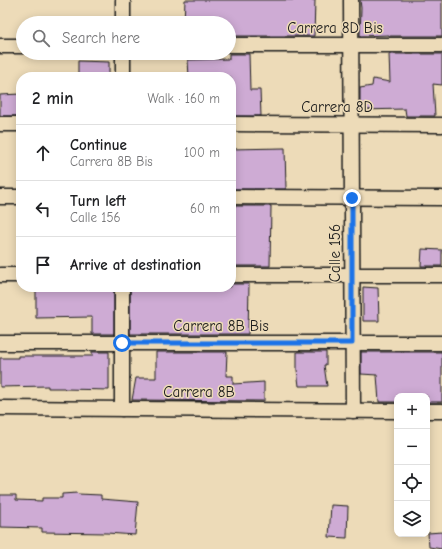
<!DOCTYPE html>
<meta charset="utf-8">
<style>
:root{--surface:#fff;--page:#f2f2f2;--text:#202124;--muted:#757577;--line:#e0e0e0}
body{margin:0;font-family:"Comic Neue",sans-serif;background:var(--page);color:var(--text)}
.controls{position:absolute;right:12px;bottom:12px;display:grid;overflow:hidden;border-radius:8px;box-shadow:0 2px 10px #0003}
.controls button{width:36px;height:36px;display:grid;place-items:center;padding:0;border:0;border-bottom:1px solid var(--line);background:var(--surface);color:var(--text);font:20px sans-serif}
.stop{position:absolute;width:12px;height:12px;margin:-9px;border:3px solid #1a73e8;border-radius:50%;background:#fff}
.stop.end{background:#1a73e8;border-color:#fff;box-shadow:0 1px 4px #0008}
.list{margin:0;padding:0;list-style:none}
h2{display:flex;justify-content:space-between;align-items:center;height:52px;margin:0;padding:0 16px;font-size:17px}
h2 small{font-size:13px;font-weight:400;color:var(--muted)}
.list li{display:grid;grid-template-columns:26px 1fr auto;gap:12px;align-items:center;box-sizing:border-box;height:56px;padding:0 16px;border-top:1px solid var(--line)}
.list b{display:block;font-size:15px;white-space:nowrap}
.list p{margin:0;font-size:13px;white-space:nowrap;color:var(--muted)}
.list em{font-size:13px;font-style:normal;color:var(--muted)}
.icon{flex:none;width:22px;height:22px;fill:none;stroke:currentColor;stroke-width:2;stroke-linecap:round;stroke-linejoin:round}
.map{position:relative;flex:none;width:442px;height:549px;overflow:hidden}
.search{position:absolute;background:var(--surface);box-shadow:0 2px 10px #0003;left:16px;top:16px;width:220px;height:44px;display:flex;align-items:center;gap:10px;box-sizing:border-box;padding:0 14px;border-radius:22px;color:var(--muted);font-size:15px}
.panel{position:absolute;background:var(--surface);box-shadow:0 2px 10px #0003;left:16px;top:72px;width:220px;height:220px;border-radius:16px}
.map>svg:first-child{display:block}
</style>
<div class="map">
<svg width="442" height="549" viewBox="0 0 442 549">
<rect width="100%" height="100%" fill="#eddbb8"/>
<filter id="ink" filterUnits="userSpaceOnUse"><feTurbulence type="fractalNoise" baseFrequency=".025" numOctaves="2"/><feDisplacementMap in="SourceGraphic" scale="8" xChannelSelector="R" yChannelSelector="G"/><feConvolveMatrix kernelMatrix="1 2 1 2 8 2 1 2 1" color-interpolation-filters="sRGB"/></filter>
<g filter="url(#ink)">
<g fill="#ceabd4" stroke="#1c1c1c">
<polygon points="185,0 315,0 314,36 229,36 229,23 184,23"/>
<polygon points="360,0 442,0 442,36 389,36 389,35 360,36 361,8"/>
<polygon points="229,54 249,54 250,90 260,90 261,116 231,116 231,77 189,77 188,60 229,59"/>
<polygon points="389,54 442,54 442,85 433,84 435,116 406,116 405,109 360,110 360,88 372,86 373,79 390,82"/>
<polygon points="78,61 109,62 109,77 78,77"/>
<polygon points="21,94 21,116 0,116 0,95"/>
<polygon points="285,148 286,189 231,189 231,149"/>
<polygon points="231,206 271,206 270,266 231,266"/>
<polygon points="422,249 442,250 442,266 421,266"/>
<polygon points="231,284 249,284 248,334 130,334 130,287 231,287"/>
<polygon points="36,287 114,287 114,334 92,334 92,317 36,318"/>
<polygon points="363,287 378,288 379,321 363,321"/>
<polygon points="92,352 109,352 109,390 65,389 64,388 48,388 48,386 0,387 0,358 18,358 18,356 92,356"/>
<polygon points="156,352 227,352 226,376 233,376 233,384 264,382 264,401 132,400 136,378 156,378"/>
<polygon points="297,352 326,352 326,365 324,365 327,386 299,386 297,370"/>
<polygon points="361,352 442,352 442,402 427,402 427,396 397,396 397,402 379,402 377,375 361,374"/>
<polygon points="77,493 78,494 101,495 101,499 138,502 135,535 107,533 42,532 42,528 0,527 0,495 16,495 16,500 42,501 42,498 62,498 62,494"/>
<polygon points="331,505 348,506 347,538 329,537"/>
<polygon points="442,532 442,549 429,547 428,533"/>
</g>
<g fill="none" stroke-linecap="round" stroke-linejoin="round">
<g stroke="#1c1c1c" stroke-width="17">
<g id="minor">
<polyline points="351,0 353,411"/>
<polyline points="123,23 123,0"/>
<polyline points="229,45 442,45"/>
<polyline points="0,46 23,46"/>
<polyline points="123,77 123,53"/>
<polyline points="0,124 21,124"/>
<polyline points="231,124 442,125"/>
<polyline points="0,197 21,197"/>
<polyline points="231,197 442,198"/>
<polyline points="0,275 21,275"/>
<polyline points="231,275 442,275"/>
<polyline points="0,343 442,343"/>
<polyline points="0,408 397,411"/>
<polyline points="122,409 122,287"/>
<polyline points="427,411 442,411"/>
</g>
</g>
<use href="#minor" stroke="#eddbb8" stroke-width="14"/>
</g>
</g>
<g fill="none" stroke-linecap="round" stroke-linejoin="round" filter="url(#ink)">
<polyline stroke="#1a73e8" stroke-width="5" points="122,343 352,343 352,198"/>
</g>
<g text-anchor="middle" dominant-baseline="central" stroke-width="3" stroke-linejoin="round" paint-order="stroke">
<g font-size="15" fill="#1c1c1c" stroke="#eddbb8">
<text x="335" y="28">Carrera 8D Bis</text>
<text x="337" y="107">Carrera 8D</text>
<text transform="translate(335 253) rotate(-90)">Calle 156</text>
<text x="221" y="326">Carrera 8B Bis</text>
<text x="199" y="392">Carrera 8B</text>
</g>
</g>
</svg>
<div class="controls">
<button>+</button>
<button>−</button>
<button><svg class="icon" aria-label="locate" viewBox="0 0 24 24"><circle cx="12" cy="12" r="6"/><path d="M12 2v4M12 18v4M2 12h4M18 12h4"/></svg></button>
<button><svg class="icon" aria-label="layers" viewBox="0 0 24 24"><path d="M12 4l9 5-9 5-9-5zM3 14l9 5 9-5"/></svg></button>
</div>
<div class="stop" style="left:122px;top:343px"></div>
<div class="stop end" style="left:352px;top:198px"></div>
<div class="search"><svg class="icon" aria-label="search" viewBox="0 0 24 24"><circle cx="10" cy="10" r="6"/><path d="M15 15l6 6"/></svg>Search here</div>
<section class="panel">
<h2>2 min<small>Walk · 160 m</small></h2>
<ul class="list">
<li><svg class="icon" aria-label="ahead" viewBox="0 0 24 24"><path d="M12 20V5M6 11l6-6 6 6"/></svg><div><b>Continue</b><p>Carrera 8B Bis</p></div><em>100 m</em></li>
<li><svg class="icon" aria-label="left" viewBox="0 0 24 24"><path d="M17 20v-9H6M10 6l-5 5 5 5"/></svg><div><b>Turn left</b><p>Calle 156</p></div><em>60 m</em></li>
<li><svg class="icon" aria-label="arrive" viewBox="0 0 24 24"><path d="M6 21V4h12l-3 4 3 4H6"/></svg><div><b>Arrive at destination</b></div></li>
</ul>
</section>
</div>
